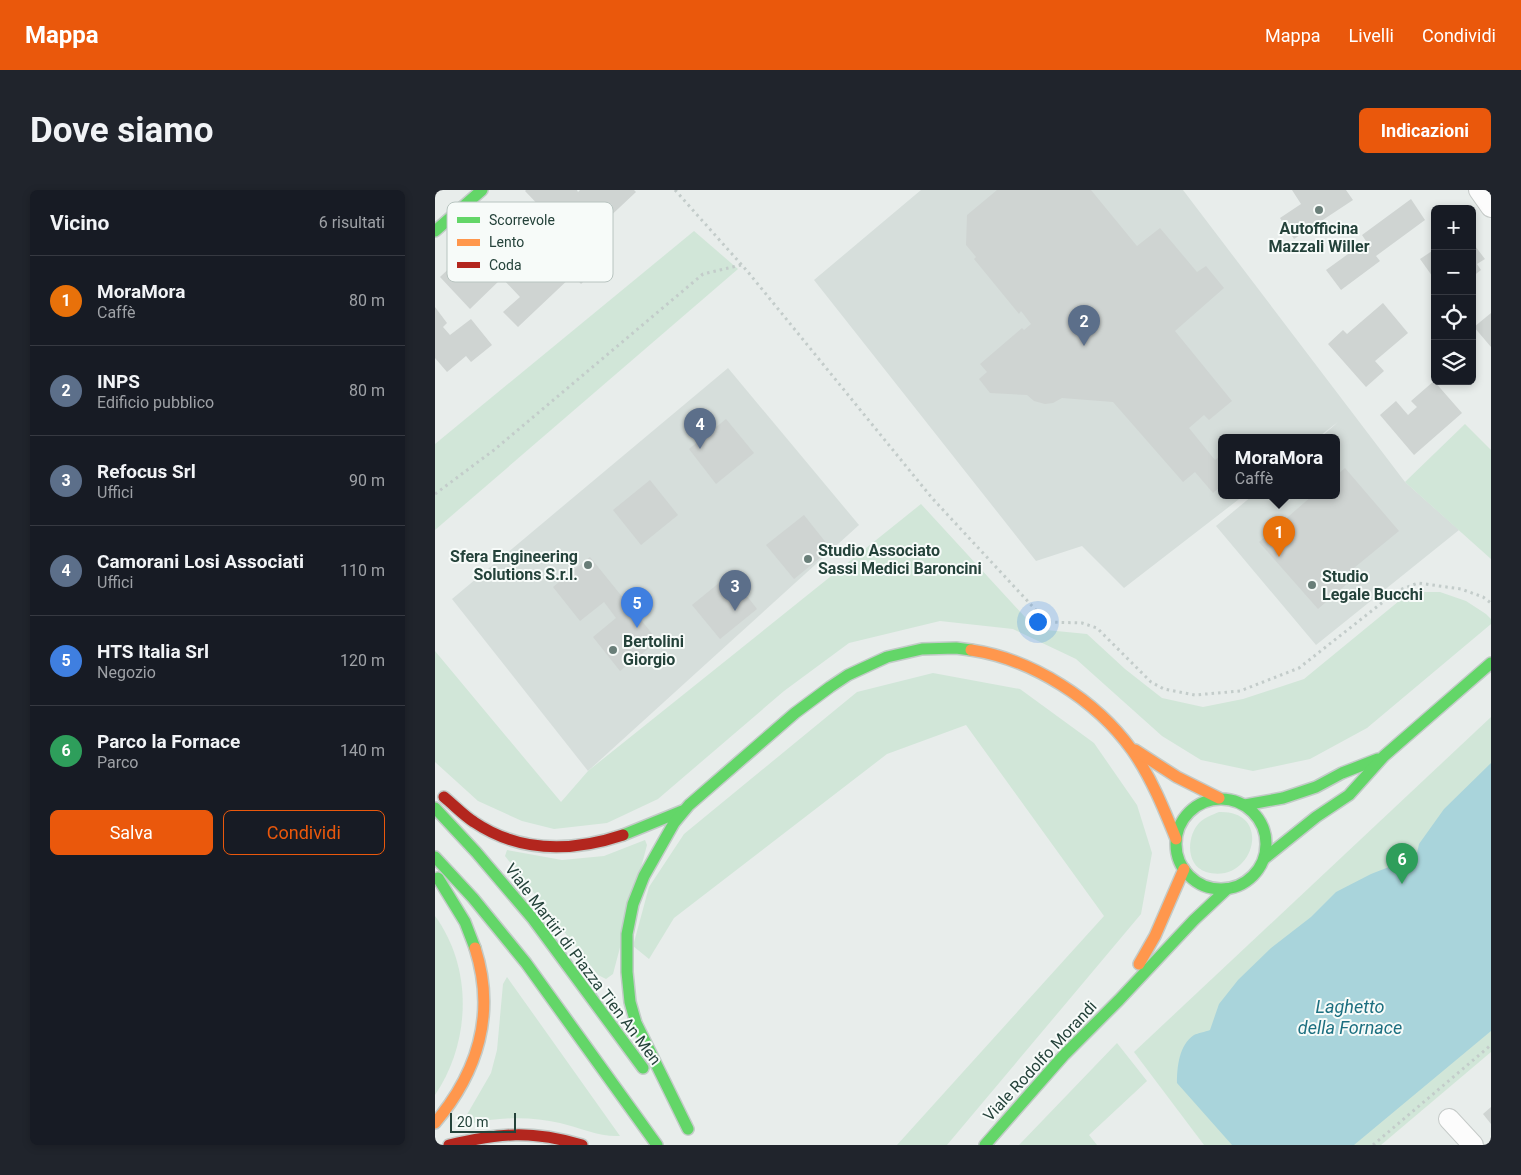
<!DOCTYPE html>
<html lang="it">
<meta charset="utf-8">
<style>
:root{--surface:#171b24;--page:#20242c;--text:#f1f3f6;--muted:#9ea1a6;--line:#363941;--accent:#ea580c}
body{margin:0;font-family:Roboto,sans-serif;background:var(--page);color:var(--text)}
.controls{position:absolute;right:15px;top:15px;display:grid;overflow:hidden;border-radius:8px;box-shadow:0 2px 8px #0003}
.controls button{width:45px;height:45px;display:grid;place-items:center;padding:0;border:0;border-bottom:1px solid var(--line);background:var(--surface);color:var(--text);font:25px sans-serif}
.scale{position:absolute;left:15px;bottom:12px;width:66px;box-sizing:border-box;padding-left:5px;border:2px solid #24423a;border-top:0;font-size:14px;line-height:18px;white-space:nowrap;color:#24423a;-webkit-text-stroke:4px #f7fbf9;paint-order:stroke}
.you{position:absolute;left:602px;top:431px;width:18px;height:18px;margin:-12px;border:4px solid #fff;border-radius:50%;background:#1a73e8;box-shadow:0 0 0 8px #1a73e833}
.badge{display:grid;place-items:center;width:32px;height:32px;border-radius:50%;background:var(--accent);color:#fff;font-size:16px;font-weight:700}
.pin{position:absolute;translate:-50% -41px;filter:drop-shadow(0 1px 2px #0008)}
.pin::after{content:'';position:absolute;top:26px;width:18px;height:15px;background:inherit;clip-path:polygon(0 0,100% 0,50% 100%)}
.popup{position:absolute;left:783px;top:244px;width:122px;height:65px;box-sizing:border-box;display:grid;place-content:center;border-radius:8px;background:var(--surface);filter:drop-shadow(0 1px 4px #0005);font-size:16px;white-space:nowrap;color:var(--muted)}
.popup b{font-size:19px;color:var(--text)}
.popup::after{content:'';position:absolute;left:50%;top:100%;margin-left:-10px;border:10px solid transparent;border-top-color:var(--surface)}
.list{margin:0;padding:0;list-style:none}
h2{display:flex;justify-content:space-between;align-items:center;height:65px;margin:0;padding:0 20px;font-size:21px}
h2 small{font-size:16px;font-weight:400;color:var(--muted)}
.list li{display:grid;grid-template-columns:32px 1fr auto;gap:15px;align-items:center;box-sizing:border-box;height:90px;padding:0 20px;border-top:1px solid var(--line)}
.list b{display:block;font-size:19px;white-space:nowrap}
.list p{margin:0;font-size:16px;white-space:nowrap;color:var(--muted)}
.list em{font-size:16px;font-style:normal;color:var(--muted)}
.actions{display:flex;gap:10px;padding:15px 20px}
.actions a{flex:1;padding:11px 0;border:1px solid var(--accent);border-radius:8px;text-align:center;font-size:18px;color:var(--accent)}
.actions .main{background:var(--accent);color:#fff}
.icon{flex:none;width:28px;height:28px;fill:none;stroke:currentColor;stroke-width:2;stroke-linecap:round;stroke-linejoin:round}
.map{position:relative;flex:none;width:1056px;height:955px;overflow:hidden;border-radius:8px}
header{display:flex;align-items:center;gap:30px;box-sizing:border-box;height:70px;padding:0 25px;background:var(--accent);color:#fff}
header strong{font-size:24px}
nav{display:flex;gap:28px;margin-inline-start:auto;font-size:18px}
.intro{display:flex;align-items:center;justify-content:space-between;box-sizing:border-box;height:120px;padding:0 30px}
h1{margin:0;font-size:35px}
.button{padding:12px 22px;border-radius:8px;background:var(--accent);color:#fff;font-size:18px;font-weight:700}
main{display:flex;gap:30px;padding:0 30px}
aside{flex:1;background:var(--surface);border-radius:8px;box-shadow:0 2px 8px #0003}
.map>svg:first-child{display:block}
</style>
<header>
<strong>Mappa</strong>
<nav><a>Mappa</a><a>Livelli</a><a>Condividi</a></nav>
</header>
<div class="intro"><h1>Dove siamo</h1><a class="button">Indicazioni</a></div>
<main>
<aside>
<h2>Vicino<small>6 risultati</small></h2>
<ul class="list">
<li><span class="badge" style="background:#e8710a">1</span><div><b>MoraMora</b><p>Caffè</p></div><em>80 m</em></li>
<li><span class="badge" style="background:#5c6f8a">2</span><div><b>INPS</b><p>Edificio pubblico</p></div><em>80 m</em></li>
<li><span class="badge" style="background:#5c6f8a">3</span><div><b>Refocus Srl</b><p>Uffici</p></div><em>90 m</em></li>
<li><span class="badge" style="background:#5c6f8a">4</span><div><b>Camorani Losi Associati</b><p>Uffici</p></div><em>110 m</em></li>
<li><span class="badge" style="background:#3f7fe0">5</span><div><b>HTS Italia Srl</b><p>Negozio</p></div><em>120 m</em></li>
<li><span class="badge" style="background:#2e9e5b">6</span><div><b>Parco la Fornace</b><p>Parco</p></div><em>140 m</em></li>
</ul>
<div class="actions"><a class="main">Salva</a><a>Condividi</a></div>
</aside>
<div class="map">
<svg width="1056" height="955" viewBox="0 0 1056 955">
<rect width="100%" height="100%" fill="#e8edeb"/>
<g fill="#d6dedb">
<polygon points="486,0 748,0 970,292 1024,340 881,455 781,336 817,306 902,306 902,248 885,248 903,232 882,248 786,248 786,306 808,306 689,398 647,356 601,371 379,90"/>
<polygon points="293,178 424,335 153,581 17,409"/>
</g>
<g fill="#d1e6d8">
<polygon points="259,41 303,79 0,340 0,254"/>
<polygon points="1030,234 1056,260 1056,369 970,292"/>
<polygon points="486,314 601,439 652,444 690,479 727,508 768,517 808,509 869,489 975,402 1005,402 1031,411 1051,424 1056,429 1056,434 932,538 875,569 818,581 766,570 727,546 641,469 578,439 505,431 414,453 349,501 223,609 172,633 119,639 87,631 43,611 0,572 0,461 126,612 153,581"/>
<polygon points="498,483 585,499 659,553 702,615 717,663 706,724 512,955 462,955 669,726 531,535 452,564 239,728 214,769 198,756 214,697 249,644 422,502"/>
<polygon points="1056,527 1056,862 946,955 769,955 699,862"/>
<path d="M 784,622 C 840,620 818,696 771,682 C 750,675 752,646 764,633 C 770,627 777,625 784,622 Z"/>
<polygon points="210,650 212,655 178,784 171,789 163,785 70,666 72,660 127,670 169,666"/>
<path d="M 0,726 C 38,778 36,852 0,905 Z"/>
<path d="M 72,787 L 185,946 C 164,947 146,938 125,933 C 95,926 64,927 34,934 L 30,928 L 56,883 L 62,860 L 68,794 Z"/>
<polygon points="682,853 712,891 654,945 662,955 584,955"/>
</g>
<path fill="#a9d4db" d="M 1056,573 L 1056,841 L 919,955 L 797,955 L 742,893 C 742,877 744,855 759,845 C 763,843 770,842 775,840 L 784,814 L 803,790 L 836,758 L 876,727 L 901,702 L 936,684 L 959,675 L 978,681 L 984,654 L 1009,619 Z"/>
<g fill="#cfd4d2">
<polygon points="91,0 142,0 143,2 145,0 199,0 201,2 168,33 156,20 131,44 90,1"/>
<polygon points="562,0 656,0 702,56 725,38 762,82 771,76 789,98 740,141 797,211 774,230 769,225 754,238 780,270 786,265 786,296 778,303 760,282 748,292 678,212 627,208 618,213 610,214 599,211 592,205 555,203 544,189 552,182 545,174 587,138 589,140 596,134 586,121 584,124 539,69 541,67 531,55 532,25"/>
<polygon points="857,0 911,0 918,10 859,49 845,28 866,14"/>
<polygon points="976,9 990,30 941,66 945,71 906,100 891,80 931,51 927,45"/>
<polygon points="72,24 82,33 91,24 120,54 93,79 105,92 136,62 156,84 146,94 138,85 83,137 68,122 85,107 67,88 35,119 5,87"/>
<polygon points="1037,52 1050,69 1042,74 1046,80 1037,87"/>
<polygon points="1000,59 1000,90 985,69"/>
<polygon points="948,113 973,143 940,171 949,181 931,197 893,154 908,140 912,144"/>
<polygon points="0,117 12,133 8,137 15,145 36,129 57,155 36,172 31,166 12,182 0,168"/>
<polygon points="1056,123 1056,157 1039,137"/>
<polygon points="999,191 1027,223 979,265 945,225 961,211 973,225 982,217 976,211"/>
<polygon points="291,229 319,263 281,294 254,259"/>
<polygon points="910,278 964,341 908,387 913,393 883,419 824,352 877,306 902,306 902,285"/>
<polygon points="215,290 243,325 206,355 178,320"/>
<polygon points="369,325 396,359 359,389 331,355"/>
<polygon points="155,367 223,451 185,481 158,447 181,428 169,412 145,431 118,397"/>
<polygon points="295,384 322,419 285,449 257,415"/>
<polygon points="1056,917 1056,934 1048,924"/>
</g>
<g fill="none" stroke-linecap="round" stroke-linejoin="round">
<g stroke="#c5cac8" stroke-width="22">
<g id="street">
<polyline points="1044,0 1056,17"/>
<polyline points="1014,929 1038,955"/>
</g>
</g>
<g stroke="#c3cbc8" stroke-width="14">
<g id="fast">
<polyline points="0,41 47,0"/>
<circle cx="786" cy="654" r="45"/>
<polyline points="810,615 848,608 881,597 907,583 943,569"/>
<polyline points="0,618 41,662 98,729 208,878"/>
<polyline points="188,645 247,621"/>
<polyline points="0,667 38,708 91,773 222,955"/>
<polyline points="830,668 881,627 914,605 949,566 1056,473"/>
<polyline points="3,688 30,732 40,758"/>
<polyline points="253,939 201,833 195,812 192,782 192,744 198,714 209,686 239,633 254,615 360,523 395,497 413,485 452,467 487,459 521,458 536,460"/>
<polyline points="550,955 629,865 684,810 759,730 792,699"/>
</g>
</g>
<g stroke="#c3cbc8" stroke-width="14">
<g id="slow">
<path d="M 536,460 C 597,469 661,510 697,560 C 716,587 729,619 741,649"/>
<polyline points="700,560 742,587 784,608"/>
<polyline points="704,774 720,746 749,679"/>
<path d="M 0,933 C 43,882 61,823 40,758"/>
</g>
</g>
<g stroke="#c3cbc8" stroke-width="14">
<g id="jam">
<path d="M 9,607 C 19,615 28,625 39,632 C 85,663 137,662 188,645"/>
<path d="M 14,955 C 66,943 95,940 147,955"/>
</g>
</g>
<g stroke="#c3ccca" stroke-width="3" stroke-dasharray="2.5 4" stroke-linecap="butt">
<polyline points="240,0 313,82 497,308 612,432 647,433 662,438 716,492 729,499 760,505 805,501 864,478 962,401 983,393 1026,399 1048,407 1056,413"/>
<polyline points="0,304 59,260 268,84 306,75"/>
<polyline points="938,955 1056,855"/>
</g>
<use href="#street" stroke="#fcfcfc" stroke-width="20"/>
<use href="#fast" stroke="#63d668" stroke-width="11"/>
<use href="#slow" stroke="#ff974d" stroke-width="11"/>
<use href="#jam" stroke="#b3261e" stroke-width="11"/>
</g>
<g fill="#697e78" stroke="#f7fbf9" stroke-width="2">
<circle cx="884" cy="20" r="5"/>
<circle cx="373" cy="369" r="5"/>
<circle cx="153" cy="375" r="5"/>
<circle cx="877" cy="395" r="5"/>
<circle cx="178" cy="460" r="5"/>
</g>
<g text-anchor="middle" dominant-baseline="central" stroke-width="4" stroke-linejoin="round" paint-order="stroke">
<g font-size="16" font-weight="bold" fill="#24423a" stroke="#f7fbf9" text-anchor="start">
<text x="884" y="38" text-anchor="middle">Autofficina<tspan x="884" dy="18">Mazzali Willer</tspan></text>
<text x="383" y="360">Studio Associato<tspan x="383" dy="18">Sassi Medici Baroncini</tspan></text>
<text x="143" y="366" text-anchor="end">Sfera Engineering<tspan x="143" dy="18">Solutions S.r.l.</tspan></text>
<text x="887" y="386">Studio<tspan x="887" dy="18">Legale Bucchi</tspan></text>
<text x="188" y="451">Bertolini<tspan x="188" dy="18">Giorgio</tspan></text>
</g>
<g font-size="16" fill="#24423a" stroke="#f7fbf9">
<text transform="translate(148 774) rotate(53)">Viale Martiri di Piazza Tien An Men</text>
<text transform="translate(605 871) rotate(-47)">Viale Rodolfo Morandi</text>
</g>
<g font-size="18" font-style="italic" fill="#1c6f80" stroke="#f7fbf9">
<text x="915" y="816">Laghetto<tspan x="915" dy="21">della Fornace</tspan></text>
</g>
</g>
<rect x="12" y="12" width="166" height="80" rx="8" fill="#f7fbf9" stroke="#b8c4c0" stroke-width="1"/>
<rect x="22" y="27" width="23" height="6" fill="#63d668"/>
<rect x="22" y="49" width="23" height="7" fill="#ff974d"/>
<rect x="22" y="72" width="23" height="6" fill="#b3261e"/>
<g font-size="14" fill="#24423a">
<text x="54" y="35">Scorrevole</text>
<text x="54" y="57">Lento</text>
<text x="54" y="80">Coda</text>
</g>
</svg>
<div class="controls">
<button>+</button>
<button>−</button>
<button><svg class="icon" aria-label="locate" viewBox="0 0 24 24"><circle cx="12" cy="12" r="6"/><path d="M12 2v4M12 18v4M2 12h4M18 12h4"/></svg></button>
<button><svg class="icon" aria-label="layers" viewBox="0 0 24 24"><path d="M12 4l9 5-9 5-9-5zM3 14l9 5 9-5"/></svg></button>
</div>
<div class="scale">20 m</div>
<div class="you"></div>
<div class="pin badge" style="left:844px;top:367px;background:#e8710a">1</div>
<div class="popup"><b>MoraMora</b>Caffè</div>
<div class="pin badge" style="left:649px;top:156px;background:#5c6f8a">2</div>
<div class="pin badge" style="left:300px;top:421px;background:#5c6f8a">3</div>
<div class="pin badge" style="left:265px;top:259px;background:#5c6f8a">4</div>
<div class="pin badge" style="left:202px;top:438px;background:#3f7fe0">5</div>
<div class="pin badge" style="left:967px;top:694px;background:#2e9e5b">6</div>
</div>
</main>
